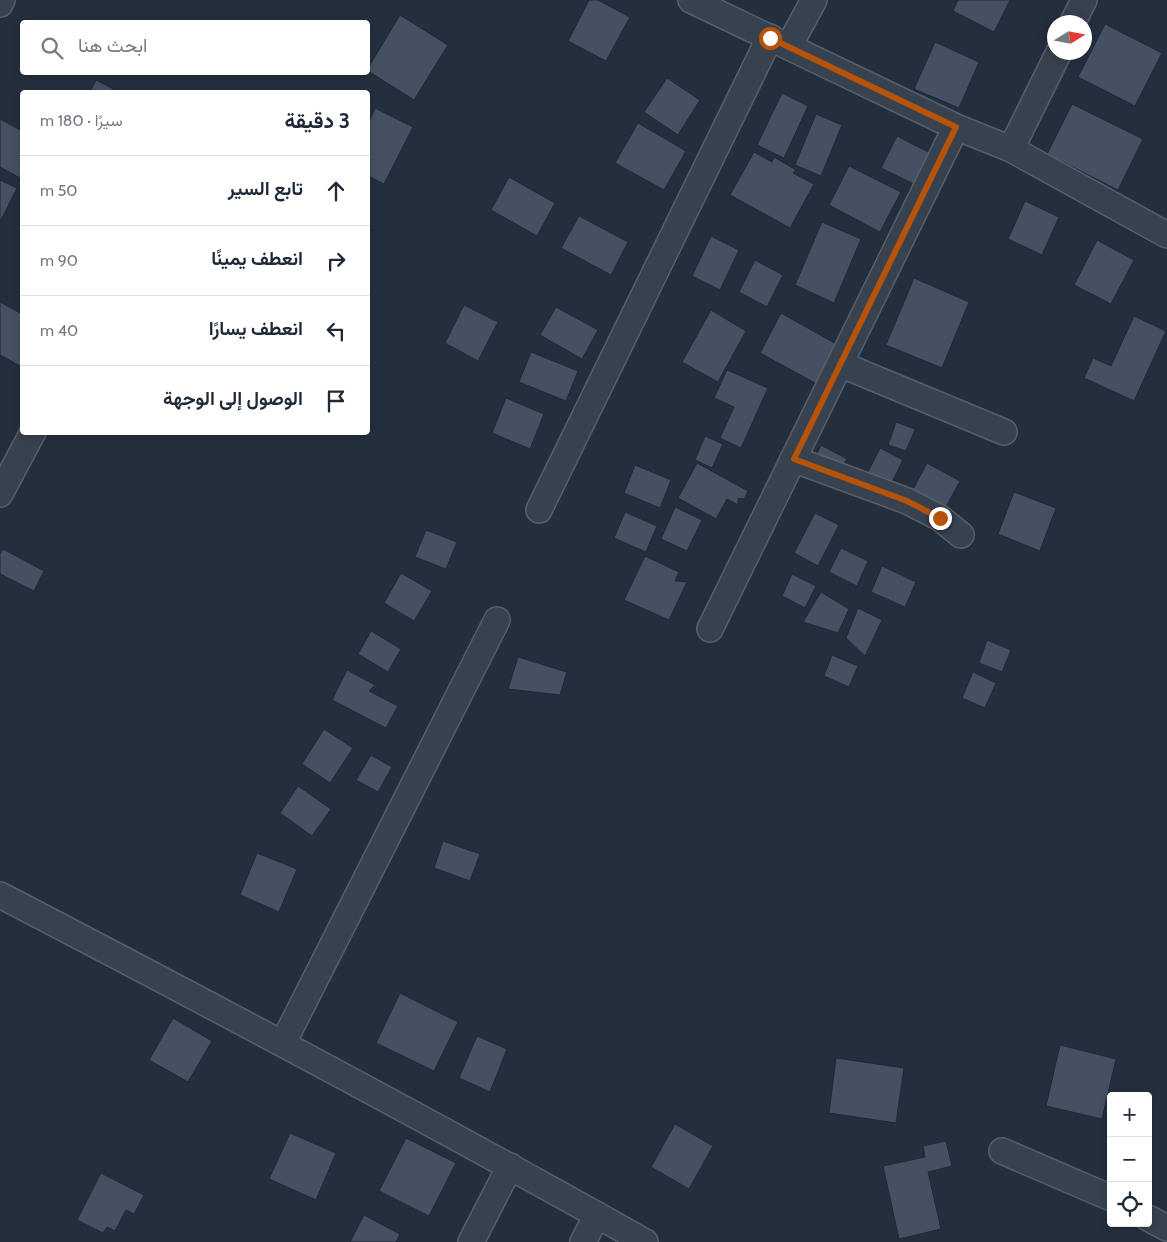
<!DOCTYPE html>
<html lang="ar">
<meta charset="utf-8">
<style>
:root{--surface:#fff;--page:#f6f6f7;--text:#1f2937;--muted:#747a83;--line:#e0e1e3}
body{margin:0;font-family:Cabin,Vazirmatn,sans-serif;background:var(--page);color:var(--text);direction:rtl}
.controls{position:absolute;right:15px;bottom:15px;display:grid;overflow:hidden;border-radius:5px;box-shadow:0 2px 8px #0003}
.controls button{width:45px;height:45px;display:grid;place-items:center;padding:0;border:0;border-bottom:1px solid var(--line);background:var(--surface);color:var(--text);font:25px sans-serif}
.compass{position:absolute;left:1047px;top:15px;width:45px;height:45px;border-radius:50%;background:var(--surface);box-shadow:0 2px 8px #0003;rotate:79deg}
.stop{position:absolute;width:15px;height:15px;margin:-11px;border:4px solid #b45309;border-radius:50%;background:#fff}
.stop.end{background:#b45309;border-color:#fff;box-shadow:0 1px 5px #0008}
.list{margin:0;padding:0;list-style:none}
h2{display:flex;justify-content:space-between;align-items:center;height:65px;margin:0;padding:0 20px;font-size:21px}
h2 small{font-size:16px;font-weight:400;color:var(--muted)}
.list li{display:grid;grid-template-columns:32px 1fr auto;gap:15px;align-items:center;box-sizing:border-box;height:70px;padding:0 20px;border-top:1px solid var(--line)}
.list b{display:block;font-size:19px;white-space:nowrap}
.list em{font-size:16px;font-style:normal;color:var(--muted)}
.icon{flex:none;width:28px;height:28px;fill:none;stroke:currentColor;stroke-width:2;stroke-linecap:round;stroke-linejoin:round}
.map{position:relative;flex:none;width:1167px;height:1242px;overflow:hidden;direction:ltr}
.search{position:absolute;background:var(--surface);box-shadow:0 2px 8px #0003;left:20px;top:20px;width:350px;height:55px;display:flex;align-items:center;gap:12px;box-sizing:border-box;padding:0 18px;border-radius:5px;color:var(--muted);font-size:19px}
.panel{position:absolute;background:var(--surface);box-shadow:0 2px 8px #0003;left:20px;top:90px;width:350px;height:345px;border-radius:5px;direction:rtl}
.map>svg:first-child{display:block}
</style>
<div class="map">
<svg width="1167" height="1242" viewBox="0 0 1167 1242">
<rect width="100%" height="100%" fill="#242f3e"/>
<g fill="#455162" stroke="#1f2835">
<polygon points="589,0 598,0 630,17 606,61 568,41"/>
<polygon points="958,0 1010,0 994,32 953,11"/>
<polygon points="400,15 448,45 414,100 368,71 368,68"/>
<polygon points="1105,24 1162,53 1135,106 1078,77"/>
<polygon points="935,42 979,62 959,108 914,89"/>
<polygon points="667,78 700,100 678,135 644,112"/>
<polygon points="96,80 119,92 90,92"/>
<polygon points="782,93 808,106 784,158 757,145"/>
<polygon points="1072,104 1143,139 1118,190 1047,154"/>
<polygon points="375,108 413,127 384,184 368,176 368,124"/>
<polygon points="816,114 842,125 821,176 795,165"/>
<polygon points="0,119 22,131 22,179 0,167"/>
<polygon points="638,123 686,151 664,190 615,163"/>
<polygon points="897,136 934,155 918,186 881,168"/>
<polygon points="754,152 772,162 774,157 796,170 793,173 814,184 790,228 730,195"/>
<polygon points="849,166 901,192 880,232 829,205"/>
<polygon points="509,177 555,203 537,236 491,210"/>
<polygon points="0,180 17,188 0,222"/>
<polygon points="1025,201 1059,217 1042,255 1008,239"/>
<polygon points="579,216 628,242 611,275 561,248"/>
<polygon points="822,222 861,239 834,303 795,285"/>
<polygon points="711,236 739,250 720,290 692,276"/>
<polygon points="1097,240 1134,260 1111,304 1074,285"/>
<polygon points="755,260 783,275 767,307 739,292"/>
<polygon points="914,278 969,302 942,368 886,345"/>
<polygon points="0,302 22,314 22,367 0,355"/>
<polygon points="464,305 498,322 478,361 445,343"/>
<polygon points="556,307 598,330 582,359 540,335"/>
<polygon points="711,310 746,331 718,382 682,362"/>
<polygon points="781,313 838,345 817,384 760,353"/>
<polygon points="1134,316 1166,331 1134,401 1084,378 1093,358 1111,366"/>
<polygon points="531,352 578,371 566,401 519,382"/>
<polygon points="727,370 768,388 741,448 720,438 734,407 714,398"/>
<polygon points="506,398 544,414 530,449 492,433"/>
<polygon points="896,422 915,429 906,451 888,445"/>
<polygon points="705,436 723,444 712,468 695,460"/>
<polygon points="821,445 847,459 838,474 813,461"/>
<polygon points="880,448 903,460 888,490 865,478"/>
<polygon points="697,463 748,491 744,499 738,498 738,505 727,499 716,519 678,498"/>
<polygon points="927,463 960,481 940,518 907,501"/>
<polygon points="635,465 671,480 660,508 624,493"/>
<polygon points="1014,492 1056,508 1040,551 998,534"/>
<polygon points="675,507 702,520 687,551 661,539"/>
<polygon points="625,512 657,526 646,552 614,538"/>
<polygon points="815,513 839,525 818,566 794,553"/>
<polygon points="426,530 457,542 446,569 415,557"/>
<polygon points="841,548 868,561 857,586 829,572"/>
<polygon points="3,549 44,571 34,591 0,574 0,554"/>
<polygon points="645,556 679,572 675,581 687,582 669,620 624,600"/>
<polygon points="882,566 916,582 905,607 871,592"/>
<polygon points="401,573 432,591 414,621 384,603"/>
<polygon points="792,574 816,586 805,608 782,596"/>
<polygon points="821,592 849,609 838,633 803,622"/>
<polygon points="858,608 882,620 865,656 846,638"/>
<polygon points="371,631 401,649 388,672 358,654"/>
<polygon points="987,640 1011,650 1002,672 979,663"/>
<polygon points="832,655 858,666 849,687 824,676"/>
<polygon points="518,657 567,672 560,695 508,689"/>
<polygon points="347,670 375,685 369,691 398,706 386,728 332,700"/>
<polygon points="973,672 996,683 985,708 962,698"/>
<polygon points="324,729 353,748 330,783 302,764"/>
<polygon points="371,755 392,767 378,792 356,780"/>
<polygon points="298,786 331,809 312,836 280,813"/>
<polygon points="443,841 480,854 470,881 434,868"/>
<polygon points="257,853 297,869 279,912 240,895"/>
<polygon points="400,993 458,1022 434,1071 376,1043"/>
<polygon points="173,1018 212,1041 188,1082 149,1060"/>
<polygon points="477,1036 507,1049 490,1092 459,1078"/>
<polygon points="1060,1045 1116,1059 1102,1119 1046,1106"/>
<polygon points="836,1058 904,1068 896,1123 829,1113"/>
<polygon points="675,1124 713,1146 689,1189 651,1167"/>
<polygon points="290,1133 336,1153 316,1200 269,1179"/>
<polygon points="406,1138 456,1163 429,1216 379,1191"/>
<polygon points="946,1141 952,1166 928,1172 941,1229 899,1239 883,1166 925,1157 923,1146"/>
<polygon points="101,1173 144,1195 134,1214 126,1210 115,1231 107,1227 103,1233 77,1220"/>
<polygon points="364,1215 400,1234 396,1242 350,1242"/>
</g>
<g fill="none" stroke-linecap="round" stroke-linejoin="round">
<g stroke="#565f6c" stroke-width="28">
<g id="minor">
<polyline points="691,0 956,127 1011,149 1167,235"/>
<polyline points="0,4 2,0"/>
<polyline points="1073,22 1084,0"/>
<polyline points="789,46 814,0"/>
<polyline points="1011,149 1059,52"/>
<polyline points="840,364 1004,432"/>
<polyline points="793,459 907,501 940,518 961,535"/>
<polyline points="0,494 33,432"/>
<polyline points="539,510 770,37"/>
<polyline points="710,629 956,127"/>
<path d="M 0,895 C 217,1008 432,1122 645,1242"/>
<polyline points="283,1043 497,620"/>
<polyline points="1002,1151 1111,1198"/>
<polyline points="1148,1218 1167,1228"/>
<polyline points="471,1242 510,1166"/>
<polyline points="583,1242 597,1215"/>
</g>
</g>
<use href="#minor" stroke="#38414e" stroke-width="25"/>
</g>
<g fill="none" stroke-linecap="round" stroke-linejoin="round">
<polyline stroke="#b45309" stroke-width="6" points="770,38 956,127 794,459 907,501 940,518"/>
</g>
</svg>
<div class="controls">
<button>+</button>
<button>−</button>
<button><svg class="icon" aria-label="locate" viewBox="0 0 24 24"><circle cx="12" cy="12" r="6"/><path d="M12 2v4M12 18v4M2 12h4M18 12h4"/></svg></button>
</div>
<svg class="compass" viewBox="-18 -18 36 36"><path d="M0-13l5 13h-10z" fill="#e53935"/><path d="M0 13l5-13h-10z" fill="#747a83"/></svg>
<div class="stop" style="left:770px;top:38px"></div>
<div class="stop end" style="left:940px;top:518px"></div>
<div class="search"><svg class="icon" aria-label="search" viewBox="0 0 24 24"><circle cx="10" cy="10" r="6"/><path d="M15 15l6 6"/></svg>ابحث هنا</div>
<section class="panel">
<h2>3 دقيقة<small>سيرًا · 180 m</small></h2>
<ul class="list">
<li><svg class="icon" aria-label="ahead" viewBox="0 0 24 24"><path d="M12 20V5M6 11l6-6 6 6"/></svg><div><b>تابع السير</b></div><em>50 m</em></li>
<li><svg class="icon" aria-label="right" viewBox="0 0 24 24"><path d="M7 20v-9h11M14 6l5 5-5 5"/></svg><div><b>انعطف يمينًا</b></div><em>90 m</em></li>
<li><svg class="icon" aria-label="left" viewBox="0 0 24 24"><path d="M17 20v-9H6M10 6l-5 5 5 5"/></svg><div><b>انعطف يسارًا</b></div><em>40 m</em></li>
<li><svg class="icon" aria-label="arrive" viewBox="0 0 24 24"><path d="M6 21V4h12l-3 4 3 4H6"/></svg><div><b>الوصول إلى الوجهة</b></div></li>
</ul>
</section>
</div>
